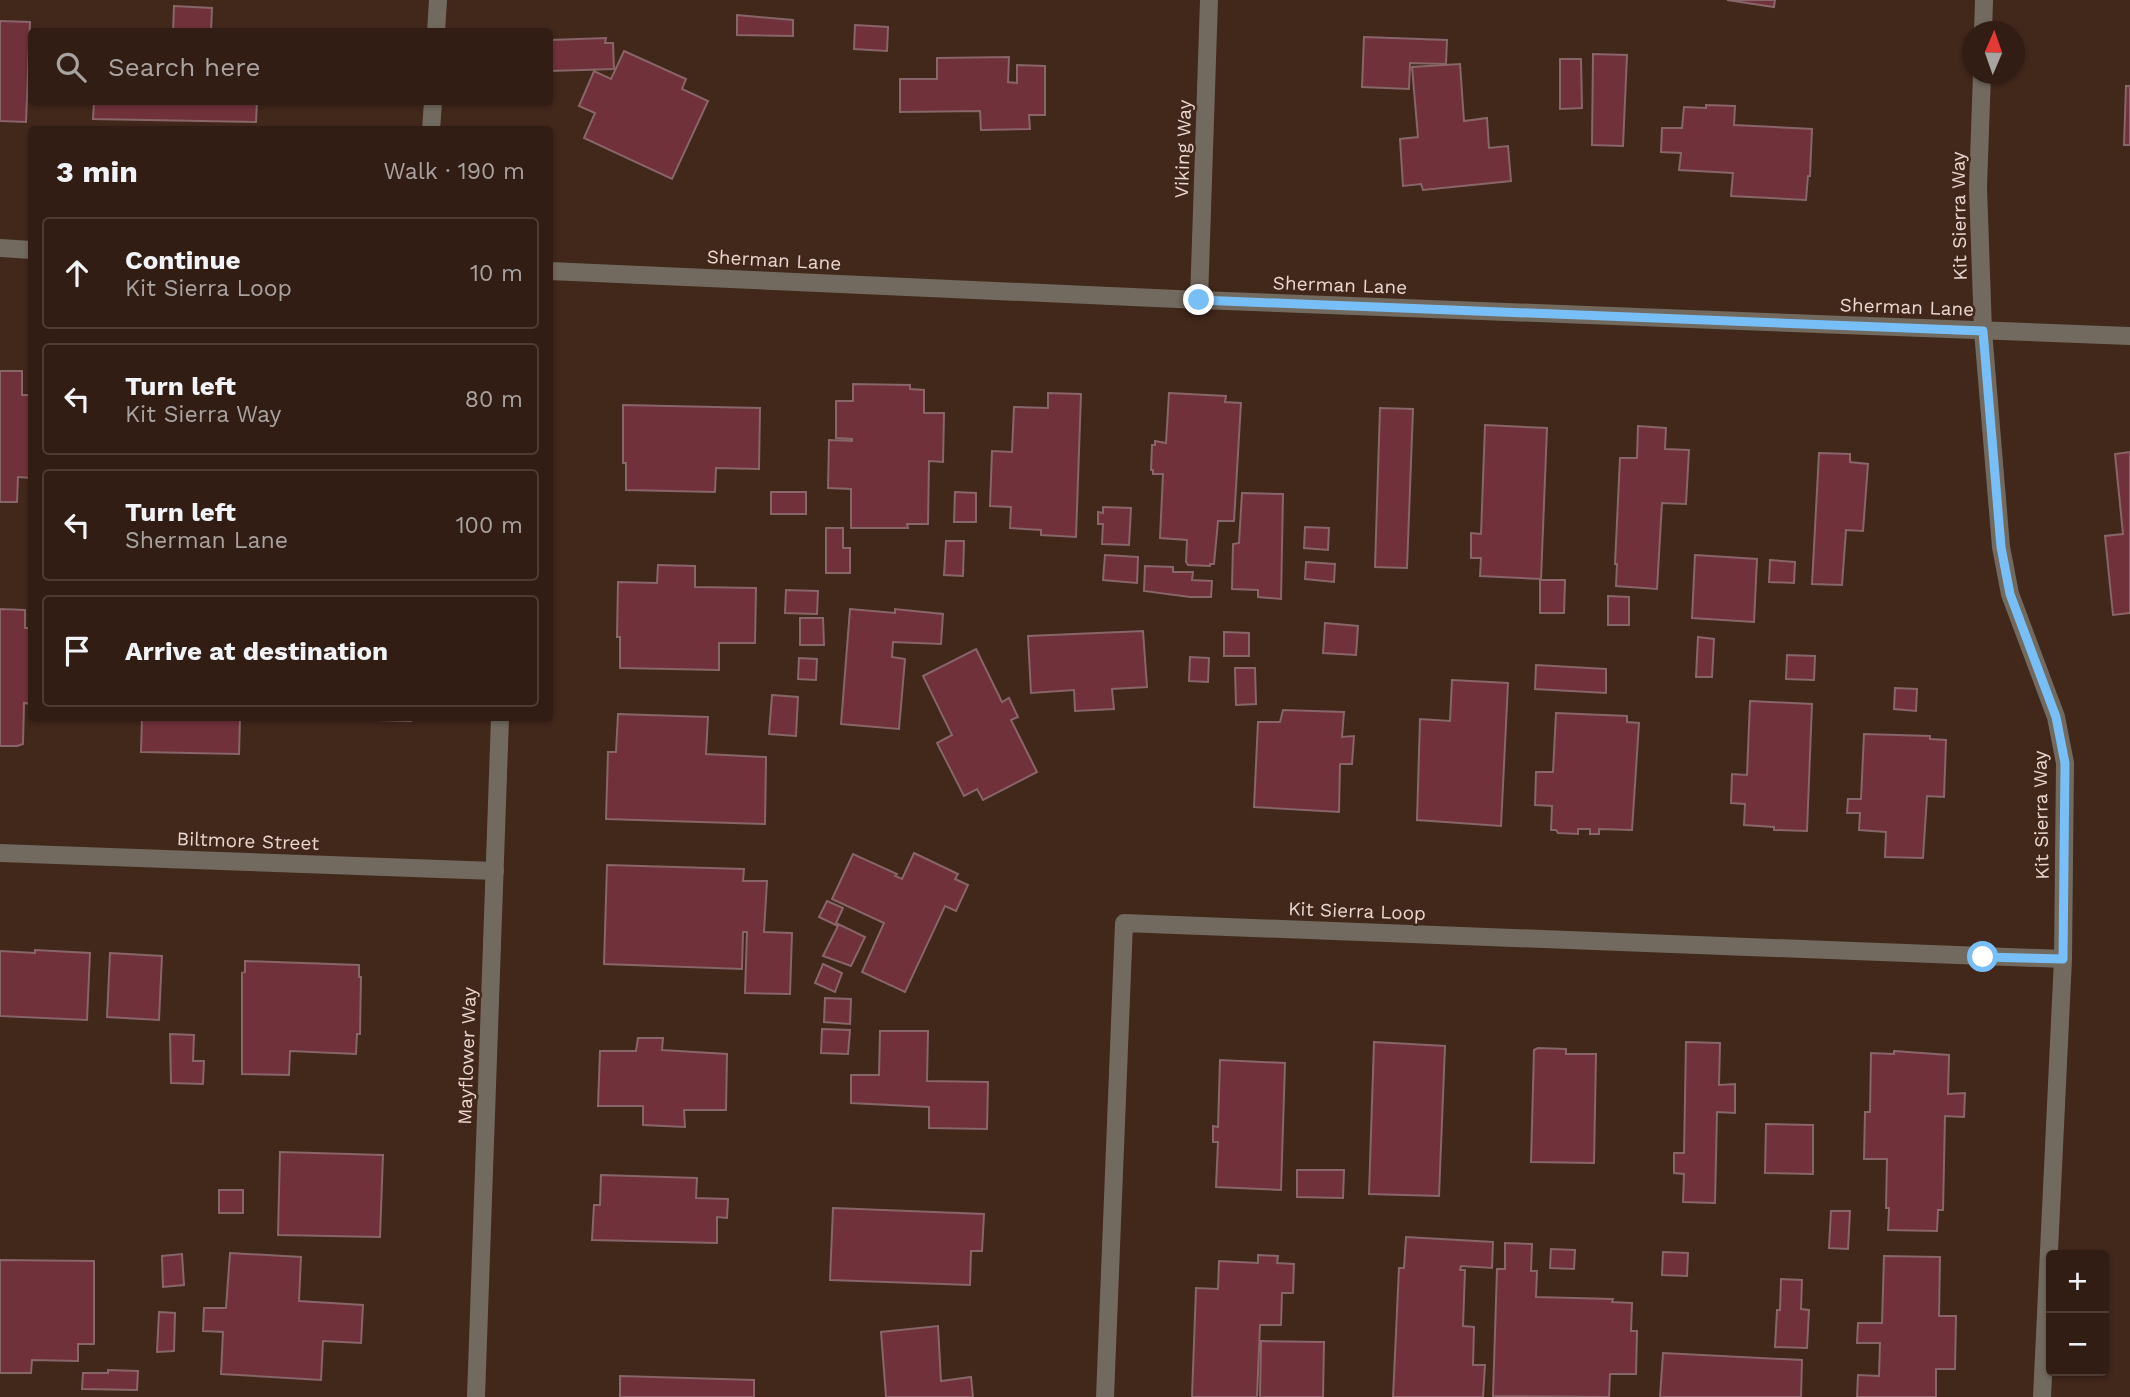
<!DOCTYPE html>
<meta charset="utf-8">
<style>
:root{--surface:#321d14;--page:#3a261d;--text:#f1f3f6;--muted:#a8a2a0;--line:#4d3b34}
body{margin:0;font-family:"Work Sans",sans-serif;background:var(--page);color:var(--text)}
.controls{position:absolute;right:21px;bottom:21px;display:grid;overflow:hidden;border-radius:7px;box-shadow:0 2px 5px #0004}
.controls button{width:63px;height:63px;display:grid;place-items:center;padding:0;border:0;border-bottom:2px solid var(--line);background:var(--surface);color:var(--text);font:35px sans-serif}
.compass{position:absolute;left:1962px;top:21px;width:63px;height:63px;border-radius:50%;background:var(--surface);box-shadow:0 2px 5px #0004;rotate:2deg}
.stop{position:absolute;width:21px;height:21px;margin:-16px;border:5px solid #78bff8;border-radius:50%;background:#fff}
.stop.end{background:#78bff8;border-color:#fff;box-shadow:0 2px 7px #0008}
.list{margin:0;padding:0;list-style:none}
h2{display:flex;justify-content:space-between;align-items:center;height:91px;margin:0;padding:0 28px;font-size:30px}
h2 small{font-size:23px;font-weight:400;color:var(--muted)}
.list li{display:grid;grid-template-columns:46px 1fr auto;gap:21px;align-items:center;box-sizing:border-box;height:112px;margin:0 14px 14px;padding:0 14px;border:2px solid var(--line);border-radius:7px}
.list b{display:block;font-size:26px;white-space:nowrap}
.list p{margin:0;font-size:23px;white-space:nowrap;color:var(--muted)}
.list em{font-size:23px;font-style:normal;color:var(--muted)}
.icon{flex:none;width:38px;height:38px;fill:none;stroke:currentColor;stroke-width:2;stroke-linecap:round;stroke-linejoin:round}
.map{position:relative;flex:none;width:2130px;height:1397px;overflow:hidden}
.search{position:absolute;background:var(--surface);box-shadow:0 2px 5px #0004;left:28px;top:28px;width:525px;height:77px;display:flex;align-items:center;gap:18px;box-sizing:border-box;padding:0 24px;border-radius:7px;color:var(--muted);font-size:26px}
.panel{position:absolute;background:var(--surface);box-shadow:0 2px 5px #0004;left:28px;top:126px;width:525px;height:595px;border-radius:7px}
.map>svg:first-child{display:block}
</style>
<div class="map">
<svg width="2130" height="1397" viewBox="0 0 2130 1397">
<rect width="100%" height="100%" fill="#42271b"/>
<g fill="#70313b" stroke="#886568" stroke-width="2">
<polygon points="1727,0 1775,0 1774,7"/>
<polygon points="174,6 212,8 211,32 173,32"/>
<polygon points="737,15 793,20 793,36 737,35"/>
<polygon points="0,21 30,22 26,122 0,121"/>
<polygon points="855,25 888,27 887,51 854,49"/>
<polygon points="1364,37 1447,40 1446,64 1410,63 1409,89 1362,87"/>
<polygon points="606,38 605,43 613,43 614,69 550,71 550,40"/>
<polygon points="624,51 686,79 682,89 708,101 672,179 584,138 595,113 579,106 594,71 611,79"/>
<polygon points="1593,54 1627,55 1623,146 1592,145"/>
<polygon points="1009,57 1008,82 1017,83 1017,65 1045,66 1045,115 1029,115 1030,129 981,130 980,111 900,112 900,79 937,79 937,58"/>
<polygon points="1560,59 1581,59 1582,108 1560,109"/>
<polygon points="1460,64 1464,121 1487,118 1489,148 1508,146 1511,181 1423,190 1421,184 1403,186 1400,139 1418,137 1412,67"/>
<polygon points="2126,86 2130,86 2130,145 2124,145"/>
<polygon points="94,102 257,102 256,122 93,119"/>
<polygon points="1706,105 1735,106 1734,125 1812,129 1810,176 1808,176 1806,200 1731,196 1733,173 1679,170 1681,153 1661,152 1662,128 1682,128 1684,107 1706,108"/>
<polygon points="0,371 22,371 22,395 32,395 32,478 18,477 17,502 0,502"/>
<polygon points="853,384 910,385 910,389 924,390 924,413 944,413 943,462 929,461 928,524 907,524 908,528 851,528 851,489 828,488 829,440 852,441 852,439 836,438 836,401 853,401"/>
<polygon points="1048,393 1081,394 1076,537 1041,535 1041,530 1010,528 1011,507 990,506 992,451 1012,452 1014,407 1048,408"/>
<polygon points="1169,393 1226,396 1225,402 1241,403 1234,521 1218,521 1214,564 1210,564 1210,566 1188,565 1186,562 1187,540 1160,538 1163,474 1153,474 1153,470 1151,470 1152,445 1155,445 1155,441 1166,443"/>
<polygon points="623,405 760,408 759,469 716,468 715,492 626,490 626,463 623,463"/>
<polygon points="1380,408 1413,409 1407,568 1375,567"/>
<polygon points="1485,425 1547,428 1541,579 1480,576 1481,558 1471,558 1471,533 1481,534"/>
<polygon points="1638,426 1666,428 1665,449 1689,450 1686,504 1662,503 1657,589 1616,586 1617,564 1615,564 1620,458 1637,458"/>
<polygon points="2130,452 2130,613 2113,615 2105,536 2123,534 2115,454"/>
<polygon points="1819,453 1850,454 1850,462 1868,464 1863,531 1846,530 1842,585 1812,584"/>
<rect x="771" y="492" width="35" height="22"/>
<polygon points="955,492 976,493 976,522 954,522"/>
<polygon points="1242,493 1283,494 1281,599 1258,597 1258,590 1232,589 1233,544 1239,543"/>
<polygon points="1103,507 1131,508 1129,545 1102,544 1103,524 1098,524 1098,512 1103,513"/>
<polygon points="1305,527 1329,528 1328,550 1304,548"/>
<polygon points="826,528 843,528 843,548 850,548 850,573 826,573"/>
<polygon points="946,541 964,541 963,576 944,575"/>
<polygon points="1105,555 1138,557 1137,583 1103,580"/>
<polygon points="1695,555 1757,559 1754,622 1692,618"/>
<polygon points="1770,560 1795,562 1794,583 1769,582"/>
<polygon points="1306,562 1335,564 1334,582 1305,579"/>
<polygon points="658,565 695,566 695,587 756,588 755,643 719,643 719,670 620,668 620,637 617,637 618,582 657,583"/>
<polygon points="1145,566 1173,567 1173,572 1193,572 1192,580 1212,581 1211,597 1190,597 1144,591"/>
<polygon points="1540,580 1565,580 1564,613 1540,613"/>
<polygon points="786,590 818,591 817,614 785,613"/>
<polygon points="1608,596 1629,597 1629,625 1608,625"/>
<polygon points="0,609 25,610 25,628 32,628 32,704 24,703 23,744 17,746 0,746"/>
<polygon points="850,609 895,613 895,609 943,614 941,644 893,642 892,657 905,659 899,729 841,724"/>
<polygon points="800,618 823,618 824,645 800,645"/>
<polygon points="1325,623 1358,626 1356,655 1323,653"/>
<polygon points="1143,631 1147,687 1112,689 1114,709 1075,711 1074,690 1031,693 1028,636"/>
<polygon points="1224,632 1249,633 1249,656 1224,656"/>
<polygon points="1698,637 1714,639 1712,677 1696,677"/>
<polygon points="976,649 1002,702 1009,698 1018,717 1011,720 1037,772 983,800 977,789 964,796 937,743 952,735 923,676"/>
<polygon points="1787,655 1815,656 1814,680 1786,679"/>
<polygon points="1190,657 1209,658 1208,682 1189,681"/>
<polygon points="799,658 817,659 816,680 798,679"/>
<polygon points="1536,665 1606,669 1606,693 1535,689"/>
<polygon points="1235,668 1255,668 1256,704 1236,705"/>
<polygon points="1452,680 1508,683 1501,826 1417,820 1420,719 1450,721"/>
<polygon points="1895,688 1917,689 1916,711 1894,709"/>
<polygon points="772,695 798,697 796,736 769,734"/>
<polygon points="1750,701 1812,704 1807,831 1774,830 1774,827 1744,825 1745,804 1731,803 1732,774 1747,775"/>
<polygon points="1283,710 1344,712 1342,737 1354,736 1352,764 1340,764 1339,812 1254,807 1258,722 1280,722"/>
<polygon points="1556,713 1627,716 1627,722 1639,723 1632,830 1599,829 1599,834 1590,834 1590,829 1578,829 1578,834 1558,833 1556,830 1551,830 1552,806 1535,805 1536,772 1553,772"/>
<polygon points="618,714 708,717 706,754 766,757 765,824 606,819 608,752 616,752"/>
<polygon points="142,718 240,718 239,754 141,752"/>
<polygon points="304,718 411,718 411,721"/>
<polygon points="1864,734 1930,736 1930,739 1946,740 1944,797 1927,796 1923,858 1885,857 1886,832 1859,830 1860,813 1847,813 1848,799 1861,799"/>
<polygon points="914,853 958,874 955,879 968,885 956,911 945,906 905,992 862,972 884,923 832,899 853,854 897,874 895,876 902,879"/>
<polygon points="607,865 744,869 743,881 767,881 764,932 792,933 790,994 745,993 747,932 743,932 742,969 604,964"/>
<polygon points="827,901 843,908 836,923 865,937 851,966 823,956 838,926 819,917"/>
<polygon points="35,950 90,953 87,1020 0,1016 0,951 35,953"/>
<polygon points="110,953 162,956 159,1020 107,1017"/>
<polygon points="245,961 359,965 359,977 361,977 360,1034 357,1034 356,1054 290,1051 289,1075 242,1074 242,973 245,972"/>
<polygon points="823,964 842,973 835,992 815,983"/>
<polygon points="825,998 851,999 850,1024 824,1022"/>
<polygon points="822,1029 850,1030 848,1054 821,1053"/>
<polygon points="880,1031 928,1031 927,1081 988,1082 987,1129 929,1128 929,1107 851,1103 851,1075 879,1075"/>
<polygon points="170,1034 194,1035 193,1061 204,1061 203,1084 171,1083"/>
<polygon points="638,1038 663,1038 662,1050 727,1054 726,1110 684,1110 685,1127 643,1125 643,1106 598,1106 600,1051 636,1051"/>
<polygon points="1374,1042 1445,1046 1439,1196 1369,1194"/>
<polygon points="1686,1042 1720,1043 1719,1085 1735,1084 1735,1113 1717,1112 1715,1203 1683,1202 1684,1174 1674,1173 1674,1153 1684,1153"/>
<polygon points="1538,1048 1566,1049 1566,1054 1596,1054 1594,1163 1531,1162 1534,1050"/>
<polygon points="1894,1051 1949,1055 1948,1094 1965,1093 1964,1117 1945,1116 1943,1210 1938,1210 1937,1231 1888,1230 1889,1208 1886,1208 1887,1159 1864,1159 1865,1112 1870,1112 1871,1053 1894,1054"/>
<polygon points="1220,1060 1285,1063 1281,1190 1216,1187 1218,1142 1213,1142 1213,1126 1218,1127"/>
<polygon points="1766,1124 1813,1125 1813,1174 1765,1173"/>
<polygon points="280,1152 383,1155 380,1237 278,1235"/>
<polygon points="1297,1170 1344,1170 1343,1198 1297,1197"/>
<polygon points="601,1175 697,1178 696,1198 728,1199 727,1218 717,1217 717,1243 592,1240 594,1205 600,1205"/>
<rect x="219" y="1190" width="24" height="23"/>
<polygon points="833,1208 984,1214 982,1251 971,1251 970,1285 830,1280"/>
<polygon points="1831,1211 1850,1211 1848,1249 1829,1248"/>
<polygon points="1406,1237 1493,1242 1492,1268 1461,1266 1460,1270 1465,1270 1463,1326 1474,1327 1473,1365 1485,1365 1483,1397 1393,1397 1399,1268 1404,1268"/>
<polygon points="1505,1243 1532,1244 1531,1271 1537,1271 1536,1297 1613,1299 1612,1302 1632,1303 1631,1331 1637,1331 1636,1374 1610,1374 1609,1397 1493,1396 1497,1269 1505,1269"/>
<polygon points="1551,1249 1575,1250 1574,1269 1550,1268"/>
<polygon points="1663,1252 1688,1253 1687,1276 1662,1275"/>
<polygon points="230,1253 301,1257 299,1301 363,1305 361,1343 323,1341 321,1380 221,1374 223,1332 203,1331 204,1308 226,1308"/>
<polygon points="182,1254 184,1285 163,1287 162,1256"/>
<polygon points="1258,1255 1278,1256 1277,1263 1294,1264 1293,1293 1282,1293 1281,1325 1260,1325 1257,1397 1192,1397 1196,1288 1218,1289 1219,1261 1258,1263"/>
<polygon points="1884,1256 1940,1257 1939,1316 1956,1316 1955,1369 1936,1369 1936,1397 1857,1397 1858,1375 1879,1376 1880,1343 1857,1343 1858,1323 1882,1323"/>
<polygon points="0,1260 94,1261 94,1344 78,1344 78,1361 32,1360 31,1373 0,1373"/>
<polygon points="1781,1279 1802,1280 1801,1309 1809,1310 1807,1348 1775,1347 1777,1310 1780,1310"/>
<polygon points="159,1312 175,1313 174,1351 157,1352"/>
<polygon points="938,1326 941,1381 971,1377 973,1397 886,1397 881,1332"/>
<polygon points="1261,1341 1324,1342 1323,1397 1260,1397"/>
<polygon points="1663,1353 1802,1360 1801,1397 1660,1397"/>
<polygon points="108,1370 138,1371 137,1390 82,1389 83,1373 108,1373"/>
<polygon points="620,1376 754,1380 754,1397 620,1397"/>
</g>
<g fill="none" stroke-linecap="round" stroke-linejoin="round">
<g stroke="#726a5e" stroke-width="18">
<polyline points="436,32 438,0"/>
<polyline points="1983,32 1984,0"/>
<polyline points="1982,74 1978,187 1983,331 2001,547 2010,594 2056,717 2065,763 2063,959 2042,1397"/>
<polyline points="431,130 433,102"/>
<polyline points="0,248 32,250"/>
<polyline points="550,271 1199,300 2130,336"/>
<polyline points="1199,300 1209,0"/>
<polyline points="0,853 495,871"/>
<polyline points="476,1397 500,718"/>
<polyline points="1105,1397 1124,923 2063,959"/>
</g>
</g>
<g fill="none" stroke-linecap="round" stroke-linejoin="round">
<polyline stroke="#78bff8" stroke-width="9" points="1199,300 1983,331 2001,547 2010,594 2056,717 2065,763 2063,959 1983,957"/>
</g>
<g text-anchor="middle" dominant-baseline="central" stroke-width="5" stroke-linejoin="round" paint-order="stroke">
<g font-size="19" fill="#e9d6cf" stroke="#42271b">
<text transform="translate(1183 149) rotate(-88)">Viking Way</text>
<text transform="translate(1959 216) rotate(-91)">Kit Sierra Way</text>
<text transform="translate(774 260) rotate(3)">Sherman Lane</text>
<text transform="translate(1340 285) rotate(2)">Sherman Lane</text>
<text transform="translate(1907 307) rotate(2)">Sherman Lane</text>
<text transform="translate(2041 815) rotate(-91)">Kit Sierra Way</text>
<text transform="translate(248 841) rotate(2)">Biltmore Street</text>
<text transform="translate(1357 911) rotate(2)">Kit Sierra Loop</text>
<text transform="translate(467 1056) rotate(-88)">Mayflower Way</text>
</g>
</g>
</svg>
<div class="controls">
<button>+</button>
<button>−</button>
</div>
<svg class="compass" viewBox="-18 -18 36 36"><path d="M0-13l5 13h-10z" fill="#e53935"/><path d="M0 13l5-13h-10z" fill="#a8a2a0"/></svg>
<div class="stop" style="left:1983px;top:957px"></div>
<div class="stop end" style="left:1199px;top:300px"></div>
<div class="search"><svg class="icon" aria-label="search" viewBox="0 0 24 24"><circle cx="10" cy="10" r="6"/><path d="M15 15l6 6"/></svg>Search here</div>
<section class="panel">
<h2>3 min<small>Walk · 190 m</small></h2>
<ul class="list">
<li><svg class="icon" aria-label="ahead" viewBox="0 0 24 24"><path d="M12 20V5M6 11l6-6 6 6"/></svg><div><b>Continue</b><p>Kit Sierra Loop</p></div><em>10 m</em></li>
<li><svg class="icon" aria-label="left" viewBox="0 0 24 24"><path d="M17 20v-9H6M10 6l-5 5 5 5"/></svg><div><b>Turn left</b><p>Kit Sierra Way</p></div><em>80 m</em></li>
<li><svg class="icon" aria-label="left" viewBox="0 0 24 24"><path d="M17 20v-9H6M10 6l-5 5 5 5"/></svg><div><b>Turn left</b><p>Sherman Lane</p></div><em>100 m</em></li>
<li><svg class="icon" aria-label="arrive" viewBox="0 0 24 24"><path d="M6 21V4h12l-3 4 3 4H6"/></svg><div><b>Arrive at destination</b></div></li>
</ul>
</section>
</div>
